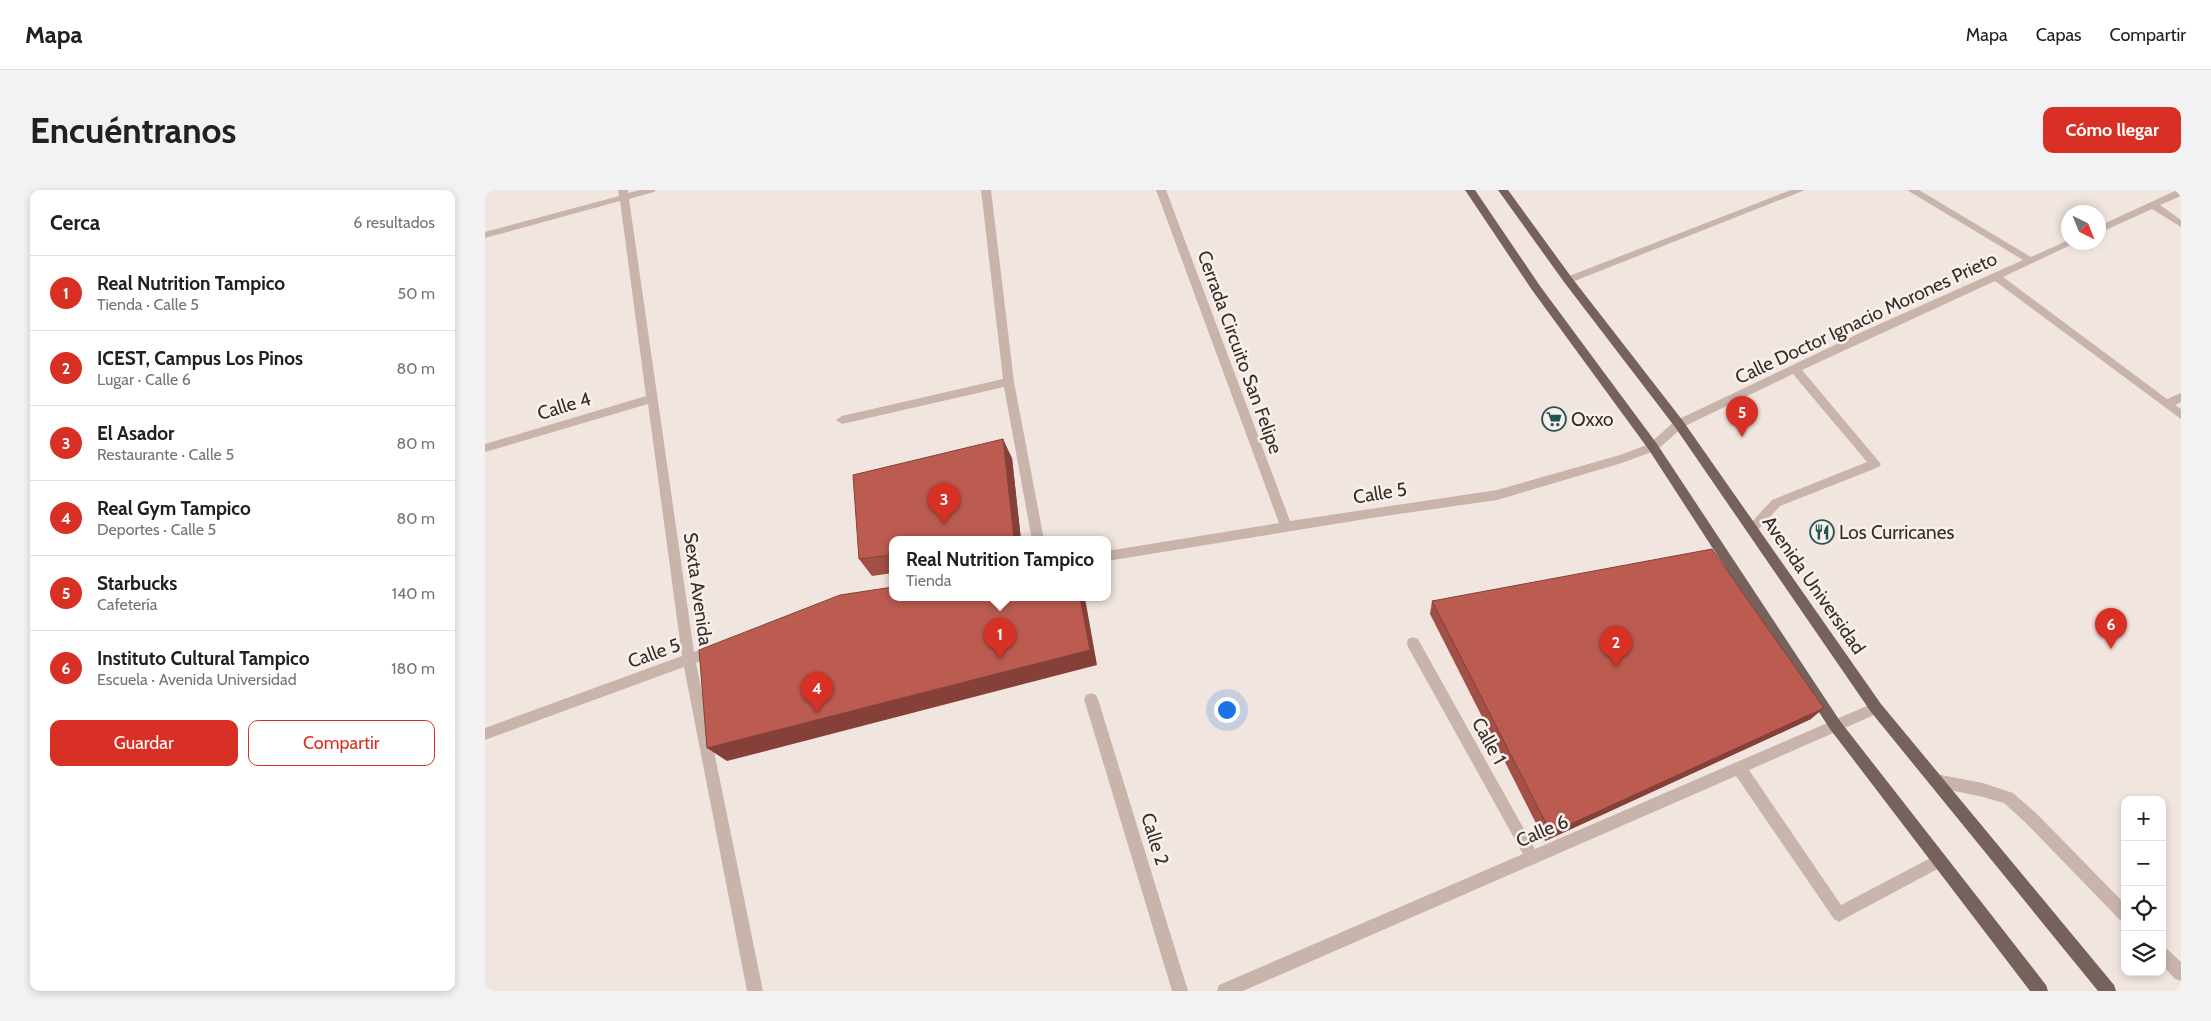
<!DOCTYPE html>
<html lang="es">
<meta charset="utf-8">
<style>
:root{--surface:#fff;--page:#f2f2f2;--text:#202124;--muted:#757577;--line:#e0e0e0;--accent:#d93025}
body{margin:0;font-family:Cabin,sans-serif;background:var(--page);color:var(--text)}
.controls{position:absolute;right:15px;bottom:15px;display:grid;overflow:hidden;border-radius:10px;box-shadow:0 2px 8px #0003}
.controls button{width:45px;height:45px;display:grid;place-items:center;padding:0;border:0;border-bottom:1px solid var(--line);background:var(--surface);color:var(--text);font:25px sans-serif}
.compass{position:absolute;left:1576px;top:15px;width:45px;height:45px;border-radius:50%;background:var(--surface);box-shadow:0 2px 8px #0003;rotate:137deg}
.you{position:absolute;left:741px;top:519px;width:18px;height:18px;margin:-12px;border:4px solid #fff;border-radius:50%;background:#1a73e8;box-shadow:0 0 0 8px #1a73e833}
.badge{display:grid;place-items:center;width:32px;height:32px;border-radius:50%;background:var(--accent);color:#fff;font-size:16px;font-weight:700}
.pin{position:absolute;translate:-50% -41px;filter:drop-shadow(0 1px 2px #0008)}
.pin::after{content:'';position:absolute;top:26px;width:18px;height:15px;background:inherit;clip-path:polygon(0 0,100% 0,50% 100%)}
.popup{position:absolute;left:404px;top:346px;width:222px;height:65px;box-sizing:border-box;display:grid;place-content:center;border-radius:10px;background:var(--surface);filter:drop-shadow(0 1px 4px #0005);font-size:16px;white-space:nowrap;color:var(--muted)}
.popup b{font-size:19px;color:var(--text)}
.popup::after{content:'';position:absolute;left:50%;top:100%;margin-left:-10px;border:10px solid transparent;border-top-color:var(--surface)}
.list{margin:0;padding:0;list-style:none}
h2{display:flex;justify-content:space-between;align-items:center;height:65px;margin:0;padding:0 20px;font-size:21px}
h2 small{font-size:16px;font-weight:400;color:var(--muted)}
.list li{display:grid;grid-template-columns:32px 1fr auto;gap:15px;align-items:center;box-sizing:border-box;height:75px;padding:0 20px;border-top:1px solid var(--line)}
.list b{display:block;font-size:19px;white-space:nowrap}
.list p{margin:0;font-size:16px;white-space:nowrap;color:var(--muted)}
.list em{font-size:16px;font-style:normal;color:var(--muted)}
.actions{display:flex;gap:10px;padding:15px 20px}
.actions a{flex:1;padding:11px 0;border:1px solid var(--accent);border-radius:10px;text-align:center;font-size:18px;color:var(--accent)}
.actions .main{background:var(--accent);color:#fff}
.icon{flex:none;width:28px;height:28px;fill:none;stroke:currentColor;stroke-width:2;stroke-linecap:round;stroke-linejoin:round}
.map{position:relative;flex:none;width:1696px;height:801px;overflow:hidden;border-radius:10px}
header{display:flex;align-items:center;gap:30px;box-sizing:border-box;height:70px;padding:0 25px;background:var(--surface);border-bottom:1px solid var(--line)}
header strong{font-size:24px}
nav{display:flex;gap:28px;margin-inline-start:auto;font-size:18px}
.intro{display:flex;align-items:center;justify-content:space-between;box-sizing:border-box;height:120px;padding:0 30px}
h1{margin:0;font-size:35px}
.button{padding:12px 22px;border-radius:10px;background:var(--accent);color:#fff;font-size:18px;font-weight:700}
main{display:flex;gap:30px;padding:0 30px}
aside{flex:1;background:var(--surface);border-radius:10px;box-shadow:0 2px 8px #0003}
.map>svg:first-child{display:block}
</style>
<header>
<strong>Mapa</strong>
<nav><a>Mapa</a><a>Capas</a><a>Compartir</a></nav>
</header>
<div class="intro"><h1>Encuéntranos</h1><a class="button">Cómo llegar</a></div>
<main>
<aside>
<h2>Cerca<small>6 resultados</small></h2>
<ul class="list">
<li><span class="badge">1</span><div><b>Real Nutrition Tampico</b><p>Tienda · Calle 5</p></div><em>50 m</em></li>
<li><span class="badge">2</span><div><b>ICEST, Campus Los Pinos</b><p>Lugar · Calle 6</p></div><em>80 m</em></li>
<li><span class="badge">3</span><div><b>El Asador</b><p>Restaurante · Calle 5</p></div><em>80 m</em></li>
<li><span class="badge">4</span><div><b>Real Gym Tampico</b><p>Deportes · Calle 5</p></div><em>80 m</em></li>
<li><span class="badge">5</span><div><b>Starbucks</b><p>Cafetería</p></div><em>140 m</em></li>
<li><span class="badge">6</span><div><b>Instituto Cultural Tampico</b><p>Escuela · Avenida Universidad</p></div><em>180 m</em></li>
</ul>
<div class="actions"><a class="main">Guardar</a><a>Compartir</a></div>
</aside>
<div class="map">
<svg width="1696" height="801" viewBox="0 0 1696 801">
<rect width="100%" height="100%" fill="#f1e6df"/>
<g fill="none" stroke-linecap="round" stroke-linejoin="round">
<g fill="#c8b4ab" fill-rule="evenodd">
<polygon points="133,0 143,0 143,3 155,0 171,0 169,2 144,9 209,462 230,454 235,456 236,460 235,464 211,473 278,801 262,801 199,477 0,550 0,538 197,466 163,214 0,262 0,254 161,206 135,11 0,48 0,42 134,6"/>
<polygon points="496,0 506,0 529,192 559,350 547,350 519,197 357,234 351,230 357,226 518,189"/>
<polygon points="671,0 681,0 805,331 1012,300 1135,265 1164,254 1190,231 1379,141 1538,70 1422,0 1434,0 1546,67 1584,50 1584,52 1592,52 1518,87 1682,209 1696,203 1696,212 1690,215 1696,219 1696,229 1510,91 1317,180 1396,274 1394,277 1295,316 1271,342 1263,342 1261,339 1263,336 1287,310 1382,272 1308,184 1198,237 1172,260 1137,273 1012,310 893,327 622,371 622,361 794,333"/>
<polygon points="1306,0 1320,0 1087,92 1079,92 1078,90 1079,88"/>
<polygon points="1692,0 1696,0 1696,6 1675,15 1696,30 1696,37 1667,19 1614,43 1614,36"/>
<polygon points="928,447 933,449 1050,659 1391,512 1396,514 1398,518 1396,522 1264,580 1356,715 1455,663 1460,665 1462,670 1460,675 1359,729 1354,732 1349,729 1251,586 758,801 732,801 734,795 1038,664 923,457 922,453 923,449"/>
<polygon points="606,503 611,505 613,509 703,801 687,801 599,509 601,505"/>
<polygon points="1451,584 1498,593 1528,603 1551,623 1640,714 1640,732 1635,730 1541,633 1519,613 1498,607 1446,596 1444,591 1446,586"/>
<polygon points="1677,756 1682,759 1696,772 1696,791 1690,789 1677,775"/>
</g>
<g fill="#77615c" fill-rule="evenodd">
<polygon points="980,0 990,0 1055,96 1172,254 1355,531 1561,795 1563,801 1545,801 1345,539 1164,260 1047,100"/>
<polygon points="1013,0 1023,0 1087,88 1198,231 1396,514 1629,795 1631,801 1613,801 1386,522 1190,237 1079,92"/>
</g>
</g>
<g fill="#a24f46">
<polygon points="527,268 536,350 408,350 408,383 387,386 374,369"/>
<polygon points="947,411 1326,529 1060,651 945,424"/>
</g>
<g fill="#844039">
<polygon points="518,249 527,268 536,350 530,350 529,348"/>
<polygon points="595,408 600,408 612,475 242,571 222,558"/>
<polygon points="1339,518 1326,529 1060,651 1066,643"/>
</g>
<g fill="#bc5c51" stroke="#844039">
<polygon points="518,249 529,348 515,350 408,350 408,365 374,369 368,285"/>
<polygon points="1227,359 1339,518 1066,643 947,411"/>
<polygon points="408,397 408,408 595,408 605,460 222,558 214,460 355,405"/>
</g>
<defs>
<g id="supermarket-ring" transform="scale(1.25)"><circle r="9.5" fill="#f9f0eb" stroke="#235551" stroke-width="1.5"/><path d="M-6-5.5h2.5l.6 2H6L4.5 2H-2.5L-4.4-4H-6ZM-1.5 3.2a1.3 1.3 0 1 0 .1 0ZM3 3.2a1.3 1.3 0 1 0 .1 0Z" fill="#235551"/></g>
<g id="restaurant-ring" transform="scale(1.25)"><circle r="9.5" fill="#f9f0eb" stroke="#235551" stroke-width="1.5"/><path d="M-5-6h1v4h1v-4h1v4h1v-4h1v5L-1.5 .5V6h-2V.5L-5-1ZM5-6V6H3V1.5H1.5Q1.5-4 5-6Z" fill="#235551"/></g>
</defs>
<g fill-rule="evenodd">
<use href="#supermarket-ring" x="1069" y="229"/>
<use href="#restaurant-ring" x="1337" y="342"/>
</g>
<g text-anchor="middle" dominant-baseline="central" stroke-width="5" stroke-linejoin="round" paint-order="stroke">
<g font-size="19" fill="#362c2a" stroke="#f9f0eb">
<text transform="translate(1381 128) rotate(-25)">Calle Doctor Ignacio Morones Prieto</text>
<text transform="translate(755 162) rotate(70)">Cerrada Circuito San Felipe</text>
<text transform="translate(79 216) rotate(-17)">Calle 4</text>
<text transform="translate(895 303) rotate(-9)">Calle 5</text>
<text transform="translate(1329 395) rotate(55)">Avenida Universidad</text>
<text transform="translate(213 399) rotate(82)">Sexta Avenida</text>
<text transform="translate(169 463) rotate(-20)">Calle 5</text>
<text transform="translate(1004 551) rotate(61)">Calle 1</text>
<text transform="translate(1057 641) rotate(-23)">Calle 6</text>
<text transform="translate(670 649) rotate(73)">Calle 2</text>
</g>
<g font-size="19" fill="#362c2a" stroke="#f9f0eb" text-anchor="start">
<text x="1086" y="229">Oxxo</text>
<text x="1354" y="342">Los Curricanes</text>
</g>
</g>
</svg>
<div class="controls">
<button>+</button>
<button>−</button>
<button><svg class="icon" aria-label="locate" viewBox="0 0 24 24"><circle cx="12" cy="12" r="6"/><path d="M12 2v4M12 18v4M2 12h4M18 12h4"/></svg></button>
<button><svg class="icon" aria-label="layers" viewBox="0 0 24 24"><path d="M12 4l9 5-9 5-9-5zM3 14l9 5 9-5"/></svg></button>
</div>
<svg class="compass" viewBox="-18 -18 36 36"><path d="M0-13l5 13h-10z" fill="#e53935"/><path d="M0 13l5-13h-10z" fill="#757577"/></svg>
<div class="you"></div>
<div class="pin badge" style="left:515px;top:469px">1</div>
<div class="popup"><b>Real Nutrition Tampico</b>Tienda</div>
<div class="pin badge" style="left:1131px;top:477px">2</div>
<div class="pin badge" style="left:459px;top:334px">3</div>
<div class="pin badge" style="left:332px;top:523px">4</div>
<div class="pin badge" style="left:1257px;top:247px">5</div>
<div class="pin badge" style="left:1626px;top:459px">6</div>
</div>
</main>
